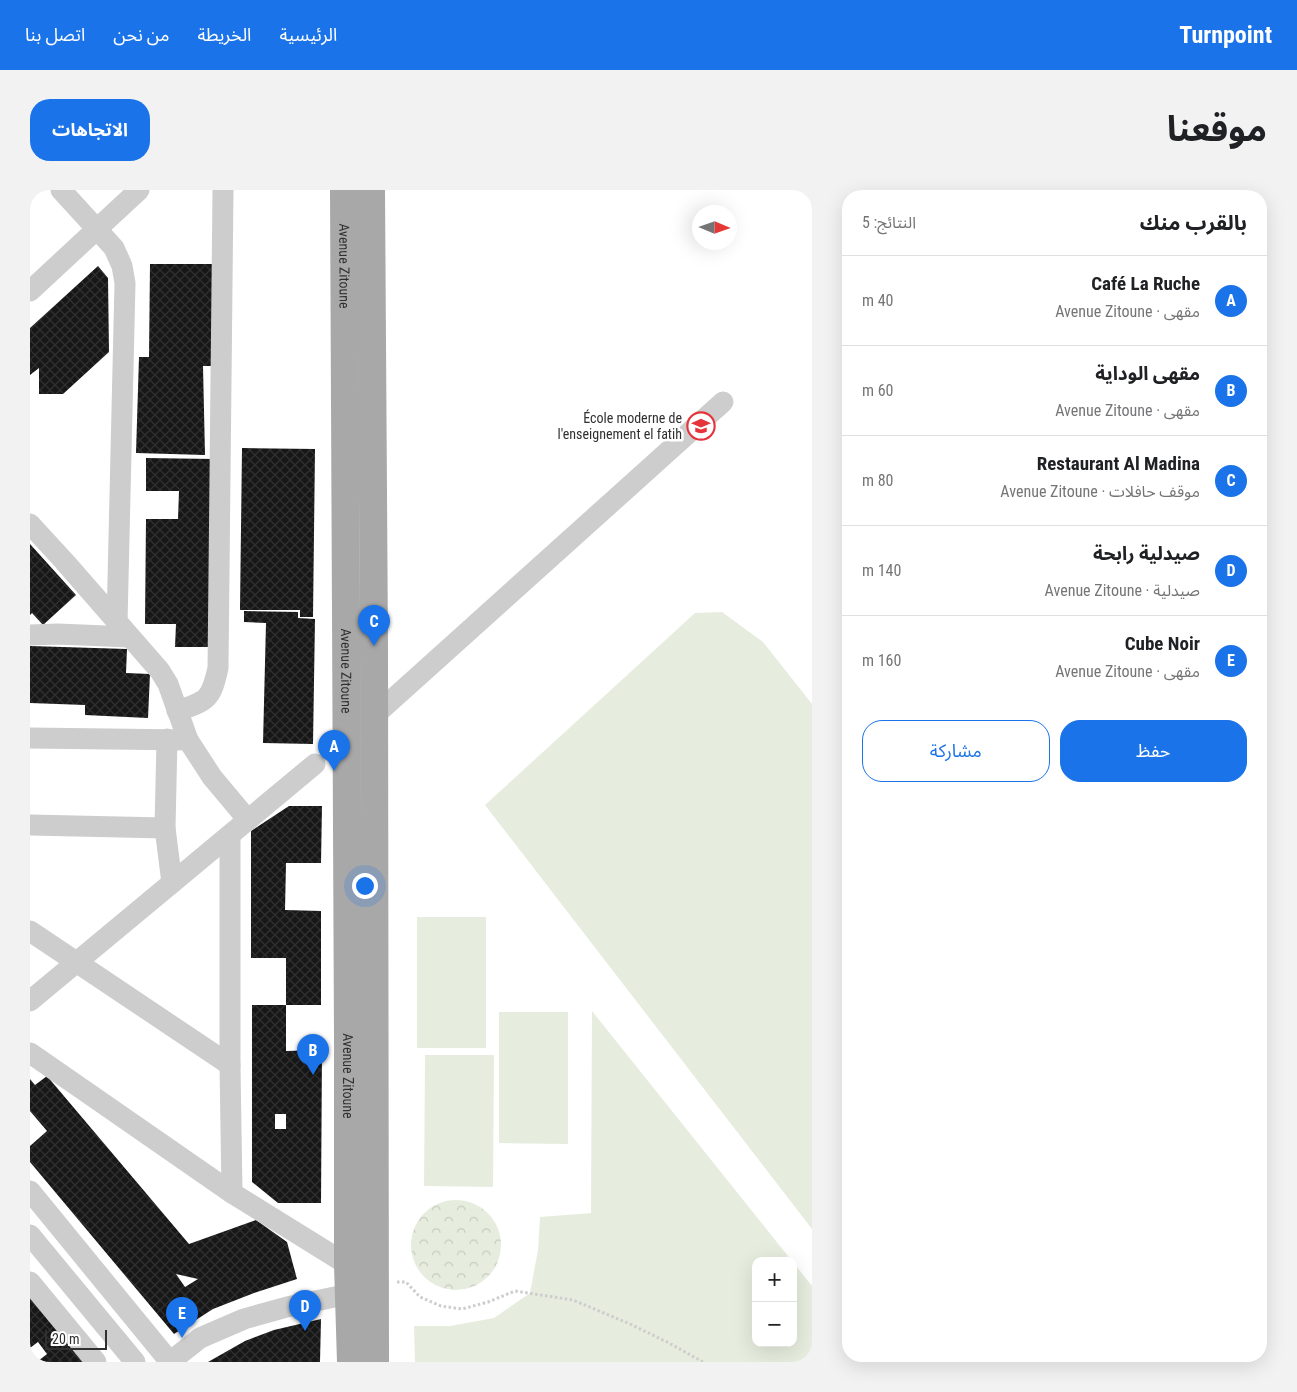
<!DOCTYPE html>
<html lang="ar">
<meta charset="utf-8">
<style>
:root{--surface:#fff;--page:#f2f2f2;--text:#202124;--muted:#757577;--line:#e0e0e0;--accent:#1a73e8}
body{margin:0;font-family:"Roboto Condensed","Noto Sans Arabic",sans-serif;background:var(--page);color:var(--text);direction:rtl}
.controls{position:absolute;right:15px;bottom:15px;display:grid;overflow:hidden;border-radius:10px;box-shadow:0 5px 20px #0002}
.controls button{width:45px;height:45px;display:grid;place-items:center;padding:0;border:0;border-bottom:1px solid var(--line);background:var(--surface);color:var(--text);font:25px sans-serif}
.compass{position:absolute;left:662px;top:15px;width:45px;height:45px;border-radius:50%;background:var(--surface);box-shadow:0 5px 20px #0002;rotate:92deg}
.scale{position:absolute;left:15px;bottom:12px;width:62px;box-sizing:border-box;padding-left:5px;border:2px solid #303030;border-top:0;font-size:14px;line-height:18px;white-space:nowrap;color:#303030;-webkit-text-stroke:4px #fff;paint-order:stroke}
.you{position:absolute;left:334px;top:695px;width:18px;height:18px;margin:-12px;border:4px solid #fff;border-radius:50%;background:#1a73e8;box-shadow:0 0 0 8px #1a73e833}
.badge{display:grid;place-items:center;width:32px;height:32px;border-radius:50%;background:var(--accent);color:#fff;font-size:16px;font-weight:700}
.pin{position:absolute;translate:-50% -41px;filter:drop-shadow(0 1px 2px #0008)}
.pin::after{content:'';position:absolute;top:26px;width:18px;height:15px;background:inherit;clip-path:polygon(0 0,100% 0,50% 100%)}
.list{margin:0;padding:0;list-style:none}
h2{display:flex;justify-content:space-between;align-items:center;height:65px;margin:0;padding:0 20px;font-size:21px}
h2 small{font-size:16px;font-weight:400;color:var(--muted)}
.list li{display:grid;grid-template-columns:32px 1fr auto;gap:15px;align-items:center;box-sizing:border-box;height:90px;padding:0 20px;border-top:1px solid var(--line)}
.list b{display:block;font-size:19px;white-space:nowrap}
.list p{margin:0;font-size:16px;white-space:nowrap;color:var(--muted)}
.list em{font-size:16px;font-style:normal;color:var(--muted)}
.actions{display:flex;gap:10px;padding:15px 20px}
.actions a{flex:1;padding:11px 0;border:1px solid var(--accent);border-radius:20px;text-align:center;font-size:18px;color:var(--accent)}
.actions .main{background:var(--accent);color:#fff}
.map{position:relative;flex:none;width:782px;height:1172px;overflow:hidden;direction:ltr;border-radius:20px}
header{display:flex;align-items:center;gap:30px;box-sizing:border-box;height:70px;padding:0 25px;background:var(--accent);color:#fff}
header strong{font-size:24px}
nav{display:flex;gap:28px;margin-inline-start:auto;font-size:18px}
.intro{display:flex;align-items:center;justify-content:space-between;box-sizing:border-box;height:120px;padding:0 30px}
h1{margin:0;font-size:35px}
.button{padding:12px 22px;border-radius:20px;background:var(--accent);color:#fff;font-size:18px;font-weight:700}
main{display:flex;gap:30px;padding:0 30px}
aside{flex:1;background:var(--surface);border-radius:20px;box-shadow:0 5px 20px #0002}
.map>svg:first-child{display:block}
</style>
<header>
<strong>Turnpoint</strong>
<nav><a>الرئيسية</a><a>الخريطة</a><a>من نحن</a><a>اتصل بنا</a></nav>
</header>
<div class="intro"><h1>موقعنا</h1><a class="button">الاتجاهات</a></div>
<main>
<aside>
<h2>بالقرب منك<small>النتائج: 5</small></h2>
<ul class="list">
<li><span class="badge">A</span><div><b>Café La Ruche</b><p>مقهى · Avenue Zitoune</p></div><em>40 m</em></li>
<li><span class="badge">B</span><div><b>مقهى الوداية</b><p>مقهى · Avenue Zitoune</p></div><em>60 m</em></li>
<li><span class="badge">C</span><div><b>Restaurant Al Madina</b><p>موقف حافلات · Avenue Zitoune</p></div><em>80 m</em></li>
<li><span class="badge">D</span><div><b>صيدلية رابحة</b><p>صيدلية · Avenue Zitoune</p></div><em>140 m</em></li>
<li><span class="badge">E</span><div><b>Cube Noir</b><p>مقهى · Avenue Zitoune</p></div><em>160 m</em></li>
</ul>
<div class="actions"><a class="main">حفظ</a><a>مشاركة</a></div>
</aside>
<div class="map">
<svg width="782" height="1172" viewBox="0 0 782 1172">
<defs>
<pattern id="park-crowns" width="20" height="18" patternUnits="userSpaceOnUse" patternTransform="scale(1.25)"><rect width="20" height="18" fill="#e6edde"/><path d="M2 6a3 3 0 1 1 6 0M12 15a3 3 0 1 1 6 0" fill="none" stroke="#c6ccbf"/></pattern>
<pattern id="building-cross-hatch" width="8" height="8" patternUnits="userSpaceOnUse" patternTransform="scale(1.25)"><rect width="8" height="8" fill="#171717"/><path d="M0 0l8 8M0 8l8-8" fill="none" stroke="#303030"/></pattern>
</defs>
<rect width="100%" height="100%" fill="#fff"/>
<g fill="#e6edde">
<polygon points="692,422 733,452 782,514 782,1039 455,615 665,423"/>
<rect x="387" y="727" width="69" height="131"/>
<polygon points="562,821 762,1071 726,1071 726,1153 763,1153 763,1072 782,1096 782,1172 385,1172 384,1136 420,1136 464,1128 500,1103 508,1060 510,1027 561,1023"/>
<polygon points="469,822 538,822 538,954 469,953"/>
<polygon points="395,865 464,865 463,997 394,996"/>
</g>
<circle fill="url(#park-crowns)" cx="426" cy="1055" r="45"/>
<g fill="url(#building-cross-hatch)" fill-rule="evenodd">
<polygon points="120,74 188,74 187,176 173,176 175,265 106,263 109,167 119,167"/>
<polygon points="68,76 78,88 79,162 33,204 9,204 9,178 0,185 0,138"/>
<polygon points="212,258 285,259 283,427 270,427 270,420 210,420"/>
<polygon points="116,268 184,269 183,457 145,457 146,434 115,434 116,329 148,329 149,301 116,301"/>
<polygon points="0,354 46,405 13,435 2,423 0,425"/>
<polygon points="214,421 268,422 268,428 285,429 283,554 233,553 236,433 214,432"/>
<polygon points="0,456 97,459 96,483 120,484 118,528 55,525 55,515 0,513"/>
<polygon points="259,616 292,616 291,673 256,673 255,720 291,721 291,815 256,815 256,768 221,768 221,641"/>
<path d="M 222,815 L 256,815 L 256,861 L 292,860 L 291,1013 L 248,1013 L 222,992 ZM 245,924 L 256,924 L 256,939 L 245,939 Z"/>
<path d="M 17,886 L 159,1054 L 226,1030 L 257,1052 L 267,1089 L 224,1103 L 183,1119 L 144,1144 L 0,972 L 0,956 L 17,941 L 0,921 L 0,889 L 5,895 ZM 146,1084 L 168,1089 L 155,1097 Z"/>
<polygon points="0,1107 54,1172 0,1172 0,1167 3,1165 8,1171 17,1164 8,1152 0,1158"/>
<polygon points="291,1129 290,1172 178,1172 215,1151 244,1140"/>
</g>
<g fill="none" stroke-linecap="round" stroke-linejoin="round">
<polyline stroke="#cdcdcd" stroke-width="3" stroke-dasharray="2.5 2.5" stroke-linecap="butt" points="367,1092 376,1092 390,1107 411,1116 432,1119 458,1112 485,1101 543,1110 600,1134 639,1153 673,1172"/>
<g stroke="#cdcdcd" stroke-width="21">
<polyline points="31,0 84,58 92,76 95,93 87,433"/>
<polyline points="0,101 109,0"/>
<polyline points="0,334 34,371 130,481 138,494 158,550 182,587 218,630"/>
<polyline points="0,445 28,444 100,447"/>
<path d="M 147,521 C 177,511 181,510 188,478 L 193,0"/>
<polyline points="344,526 693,212"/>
<polyline points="0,548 158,550"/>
<polyline points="137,549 135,638 142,693"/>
<polyline points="0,635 135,638"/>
<polyline points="200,645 200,875 202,1003"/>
<polyline points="0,741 200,875"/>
<polyline points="0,811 285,574"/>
<polyline points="0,863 202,1003 318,1075"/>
<polyline points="0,1001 140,1172"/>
<polyline points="0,1045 105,1172"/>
<polyline points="0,1092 66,1172"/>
<polyline points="140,1172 170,1148 214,1129 257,1117 319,1104"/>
</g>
<g stroke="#a8a8a8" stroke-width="28">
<path id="s1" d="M 314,0 L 318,849 L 318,1075 L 321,1172"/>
<polyline points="341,0 344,456 345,1172"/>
</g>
</g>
<defs>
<g id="school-ring" transform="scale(1.4375)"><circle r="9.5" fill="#fff" stroke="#e6343d" stroke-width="1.5"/><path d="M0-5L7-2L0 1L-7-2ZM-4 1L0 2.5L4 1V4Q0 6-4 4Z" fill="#e6343d"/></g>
</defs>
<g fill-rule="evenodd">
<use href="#school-ring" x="671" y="236"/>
</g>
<g text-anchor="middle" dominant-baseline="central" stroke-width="5" stroke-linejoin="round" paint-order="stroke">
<g font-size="14" fill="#303030" stroke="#fff">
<text stroke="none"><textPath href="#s1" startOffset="76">Avenue Zitoune</textPath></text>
<text stroke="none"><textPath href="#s1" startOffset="481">Avenue Zitoune</textPath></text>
<text stroke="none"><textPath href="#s1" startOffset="886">Avenue Zitoune</textPath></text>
</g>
<g font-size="14" fill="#303030" stroke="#fff" text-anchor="end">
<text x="652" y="228">École moderne de<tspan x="652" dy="16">l'enseignement el fatih</tspan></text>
</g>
</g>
</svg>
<div class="controls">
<button>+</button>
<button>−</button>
</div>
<svg class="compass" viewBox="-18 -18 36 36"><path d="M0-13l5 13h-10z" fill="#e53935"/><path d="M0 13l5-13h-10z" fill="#757577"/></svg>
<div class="scale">20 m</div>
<div class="you"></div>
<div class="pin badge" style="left:304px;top:581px">A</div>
<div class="pin badge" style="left:283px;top:885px">B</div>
<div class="pin badge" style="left:344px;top:456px">C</div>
<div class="pin badge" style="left:275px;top:1141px">D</div>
<div class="pin badge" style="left:152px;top:1148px">E</div>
</div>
</main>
